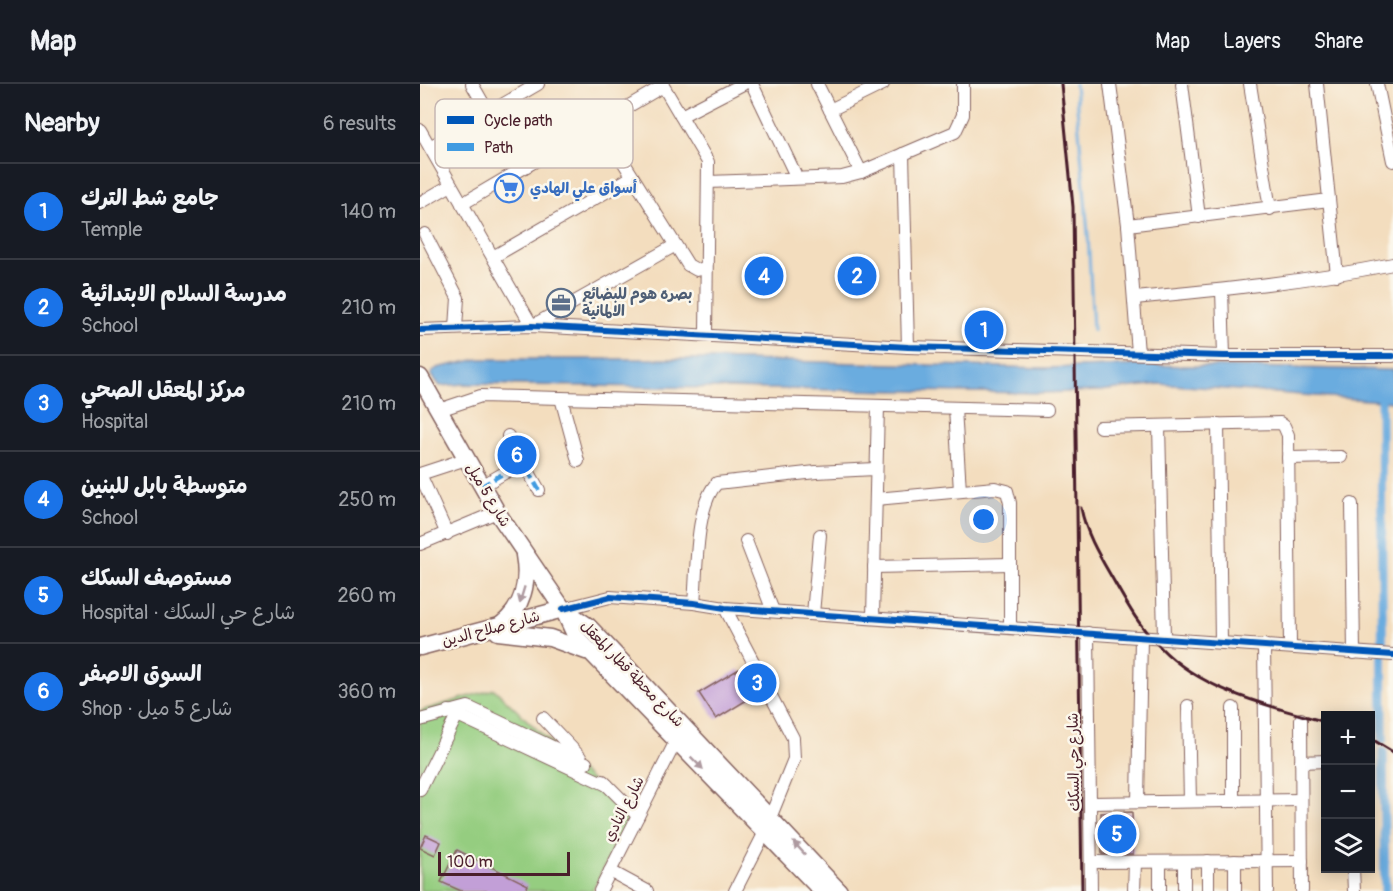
<!DOCTYPE html>
<meta charset="utf-8">
<style>
:root{--surface:#171b24;--page:#20242c;--text:#f1f3f6;--muted:#9ea1a6;--line:#363941;--accent:#1a73e8}
body{margin:0;font-family:Pangolin,"Playpen Sans Arabic",sans-serif;background:var(--page);color:var(--text)}
.controls{position:absolute;right:18px;bottom:18px;display:grid;overflow:hidden;border-radius:0px;box-shadow:0 3px 15px #0003}
.controls button{width:54px;height:54px;display:grid;place-items:center;padding:0;border:0;border-bottom:2px solid var(--line);background:var(--surface);color:var(--text);font:30px sans-serif}
.scale{position:absolute;left:18px;bottom:15px;width:132px;box-sizing:border-box;padding-left:6px;border:3px solid #4a1f2b;border-top:0;font-size:16px;line-height:21px;white-space:nowrap;color:#4a1f2b;-webkit-text-stroke:4px #fbf7ec;paint-order:stroke}
.you{position:absolute;left:564px;top:436px;width:21px;height:21px;margin:-15px;border:4px solid #fff;border-radius:50%;background:#1a73e8;box-shadow:0 0 0 9px #1a73e833}
.badge{display:grid;place-items:center;width:39px;height:39px;border-radius:50%;background:var(--accent);color:#fff;font-size:20px;font-weight:700}
.pin{position:absolute;translate:-50% -50%;border:3px solid #fff;box-shadow:0 2px 6px #0006}
.list{margin:0;padding:0;list-style:none}
h2{display:flex;justify-content:space-between;align-items:center;height:78px;margin:0;padding:0 24px;font-size:26px}
h2 small{font-size:20px;font-weight:400;color:var(--muted)}
.list li{display:grid;grid-template-columns:39px 1fr auto;gap:18px;align-items:center;box-sizing:border-box;height:96px;padding:0 24px;border-top:2px solid var(--line)}
.list b{display:block;font-size:22px;white-space:nowrap}
.list p{margin:0;font-size:20px;white-space:nowrap;color:var(--muted)}
.list em{font-size:20px;font-style:normal;color:var(--muted)}
.icon{flex:none;width:33px;height:33px;fill:none;stroke:currentColor;stroke-width:2;stroke-linecap:round;stroke-linejoin:round}
.map{position:relative;flex:none;width:973px;height:807px;overflow:hidden}
header{display:flex;align-items:center;gap:36px;box-sizing:border-box;height:84px;padding:0 30px;background:var(--surface);border-bottom:2px solid var(--line)}
header strong{font-size:28px}
nav{display:flex;gap:33px;margin-inline-start:auto;font-size:21px}
main{display:flex}
aside{flex:1;background:var(--surface)}
.map>svg:first-child{display:block}
</style>
<header>
<strong>Map</strong>
<nav><a>Map</a><a>Layers</a><a>Share</a></nav>
</header>
<main>
<aside>
<h2>Nearby<small>6 results</small></h2>
<ul class="list">
<li><span class="badge">1</span><div><b>جامع شط الترك</b><p>Temple</p></div><em>140 m</em></li>
<li><span class="badge">2</span><div><b>مدرسة السلام الابتدائية</b><p>School</p></div><em>210 m</em></li>
<li><span class="badge">3</span><div><b>مركز المعقل الصحي</b><p>Hospital</p></div><em>210 m</em></li>
<li><span class="badge">4</span><div><b>متوسطة بابل للبنين</b><p>School</p></div><em>250 m</em></li>
<li><span class="badge">5</span><div><b>مستوصف السكك</b><p>Hospital · شارع حي السكك</p></div><em>260 m</em></li>
<li><span class="badge">6</span><div><b>السوق الاصفر</b><p>Shop · شارع 5 ميل</p></div><em>360 m</em></li>
</ul>
</aside>
<div class="map">
<svg width="973" height="807" viewBox="0 0 973 807">
<rect width="100%" height="100%" fill="#fbf7ec"/>
<filter id="ink" filterUnits="userSpaceOnUse"><feTurbulence type="fractalNoise" baseFrequency=".0167" numOctaves="2"/><feDisplacementMap in="SourceGraphic" scale="12" xChannelSelector="R" yChannelSelector="G"/><feConvolveMatrix kernelMatrix="1 2 1 2 8 2 1 2 1" color-interpolation-filters="sRGB"/></filter>
<filter id="wash" filterUnits="userSpaceOnUse"><feTurbulence type="fractalNoise" baseFrequency=".008" numOctaves="4" result="noise"/><feDisplacementMap in="SourceGraphic" scale="24" xChannelSelector="R" yChannelSelector="G"/><feGaussianBlur stdDeviation="1.35" result="paint"/><feColorMatrix in="noise" values="0 0 0 0 0 0 0 0 0 0 0 0 0 0 0 0 0 1.4 0 .05"/><feComposite in="paint" operator="in"/></filter>
<g filter="url(#wash)">
<rect width="100%" height="100%" fill="#f3ddbe"/>
<polygon fill="#95cd80" stroke="#707656" stroke-width="1.5" points="74,605 210,733 172,807 0,807 0,627"/>
<polygon fill="#6bacdf" stroke="#5a6685" stroke-width="1.5" points="59,275 291,275 626,284 724,281 973,286 973,318 740,300 679,307 619,309 44,300 20,302 11,290 17,284"/>
<g fill="none" stroke-linecap="round" stroke-linejoin="round">
<polyline stroke="#6bacdf" stroke-width="3" points="655,0 668,150 673,246"/>
<g stroke="#6bacdf" stroke-width="9">
<polyline points="961,317 963,655"/>
<polyline points="963,668 965,807"/>
</g>
</g>
<g id="blocks">
<g fill="#c29fd7">
<polygon points="319,585 335,611 296,635 279,609"/>
<polygon points="712,728 713,770 682,770 681,729"/>
<polygon points="6,751 21,758 15,771 0,764"/>
<polygon points="37,766 108,801 105,807 41,807 21,798"/>
</g>
</g>
</g>
<g filter="url(#ink)">
<use href="#blocks" fill-opacity="0" stroke="#85625e" stroke-width="1.5"/>
<g fill="none" stroke-linecap="round" stroke-linejoin="round">
<g stroke="#85625e" stroke-width="14">
<g id="minor">
<polyline points="52,0 68,28"/>
<polyline points="242,0 288,78 286,249"/>
<polyline points="332,0 377,94"/>
<polyline points="397,0 441,88"/>
<polyline points="690,0 708,141 718,269"/>
<polyline points="762,0 779,133"/>
<polyline points="830,0 850,125"/>
<polyline points="897,0 917,191"/>
<polyline points="957,0 973,77"/>
<polyline points="410,26 463,0"/>
<polyline points="261,32 323,0"/>
<polyline points="179,39 268,181 277,186 285,184"/>
<polyline points="0,46 112,242 254,162"/>
<polyline points="10,63 118,0"/>
<polyline points="483,70 488,263"/>
<polyline points="288,98 422,93 441,88 535,48 543,31 543,0"/>
<polyline points="0,119 31,101"/>
<polyline points="42,120 243,2"/>
<polyline points="708,141 909,116"/>
<polyline points="5,150 38,214 36,244"/>
<polyline points="73,173 212,93"/>
<polyline points="802,206 804,272"/>
<path d="M 715,214 C 802,206 888,197 973,180"/>
<polyline points="0,246 112,242 488,263 804,272 973,272"/>
<polyline points="141,314 158,377"/>
<polyline points="535,324 540,407"/>
<polyline points="19,326 61,312 627,326"/>
<polyline points="798,340 801,558"/>
<polyline points="739,342 744,553"/>
<polyline points="680,343 860,339 864,342 868,351 870,563"/>
<polyline points="88,352 119,406"/>
<polyline points="868,374 921,373"/>
<polyline points="0,390 27,450"/>
<polyline points="0,390 46,375"/>
<polyline points="62,402 103,378"/>
<polyline points="456,415 575,404 587,407 590,419 590,543"/>
<polyline points="932,420 934,569"/>
<polyline points="326,457 353,527"/>
<polyline points="0,460 77,428"/>
<polyline points="454,483 590,480"/>
<path d="M 274,519 C 277,488 275,421 297,399 L 396,388 L 455,385"/>
<polyline points="305,524 373,654 374,675 350,734"/>
<polyline points="143,525 190,513 274,519 305,524 973,571"/>
<polyline points="393,530 400,451"/>
<polyline points="453,533 458,322"/>
<polyline points="668,549 671,807"/>
<polyline points="844,561 847,807"/>
<polyline points="768,622 770,717"/>
<polyline points="29,627 187,701"/>
<polyline points="123,634 160,673"/>
<polyline points="881,635 882,807"/>
<polyline points="0,636 48,623 166,679"/>
<polyline points="881,678 906,677"/>
<polyline points="183,697 218,732"/>
<polyline points="0,706 37,631"/>
<polyline points="813,717 813,624"/>
<polyline points="718,718 721,553"/>
<polyline points="670,719 881,716"/>
<polyline points="788,777 788,807"/>
<polyline points="815,777 815,807"/>
<polyline points="671,778 882,777"/>
<polyline points="740,778 740,807"/>
<polyline points="764,778 764,807"/>
<polyline points="933,784 934,807"/>
<polyline points="190,787 227,807"/>
<polyline points="180,807 256,657"/>
<polyline points="315,807 345,748"/>
<polyline points="714,807 715,778"/>
</g>
</g>
<g stroke="#85625e" stroke-width="19">
<g id="major">
<polyline points="0,293 77,428 143,525 156,553 402,807"/>
<polyline points="143,525 168,542 419,807"/>
<path d="M 81,541 C 103,524 109,498 104,471"/>
<polyline points="78,548 130,554 166,567"/>
<polyline points="0,563 143,525"/>
</g>
</g>
<use href="#minor" stroke="#fff" stroke-width="12"/>
<use href="#major" stroke="#fff" stroke-width="16"/>
<g stroke="#4a1f2b" stroke-width="3">
<polyline points="641,0 653,123 662,807"/>
<path d="M 661,424 C 666,451 682,476 695,499 C 708,522 721,545 740,563 C 782,607 849,622 906,638"/>
<polyline points="950,654 973,668"/>
</g>
<g stroke="#409be1" stroke-width="4.5" stroke-dasharray="9 4.5" stroke-linecap="butt">
<polyline points="88,352 119,406"/>
<polyline points="62,402 103,378"/>
</g>
<g stroke="#fbf7ec" stroke-width="10">
<g id="cycleway">
<polyline points="0,246 112,242 488,263 804,272 973,272"/>
<polyline points="143,525 190,513 274,519 305,524 973,571"/>
</g>
</g>
<use href="#cycleway" stroke="#0057b8" stroke-width="6"/>
</g>
<defs><path id="oneway-solid" d="M-6-.8H1V-3.2L6.5 0L1 3.2V.8H-6Z" transform="scale(1.5)"/></defs>
<g fill="#ae9aa0">
<use href="#oneway-solid" transform="translate(102 511) rotate(107)"/>
<use href="#oneway-solid" transform="translate(277 679) rotate(45)"/>
<use href="#oneway-solid" transform="translate(379 764) rotate(-133)"/>
</g>
</g>
<defs>
<g id="supermarket-ring" transform="scale(1.5)"><circle r="9.5" fill="#fbf7ec" stroke="#3f7fe0" stroke-width="1.5"/><path d="M-6-5.5h2.5l.6 2H6L4.5 2H-2.5L-4.4-4H-6ZM-1.5 3.2a1.3 1.3 0 1 0 .1 0ZM3 3.2a1.3 1.3 0 1 0 .1 0Z" fill="#3f7fe0"/></g>
<g id="office-ring" transform="scale(1.5)"><circle r="9.5" fill="#fbf7ec" stroke="#5c6f8a" stroke-width="1.5"/><path d="M-6-3h4V-5.5h4V-3h4V5H-6ZM-1-4.5V-3h2v-1.5ZM-6 0V1H6V0Z" fill="#5c6f8a"/></g>
</defs>
<g fill-rule="evenodd">
<use href="#supermarket-ring" x="89" y="104"/>
<use href="#office-ring" x="141" y="219"/>
</g>
<g text-anchor="middle" dominant-baseline="central" stroke-width="5" stroke-linejoin="round" paint-order="stroke">
<g font-size="15" font-weight="bold" fill="#366cbe" stroke="#fbf7ec" text-anchor="start">
<text x="110" y="104">أسواق علي الهادي</text>
</g>
<g font-size="15" font-weight="bold" fill="#4e5e75" stroke="#fbf7ec" text-anchor="start">
<text x="162" y="210">بصره هوم للبضائع<tspan x="162" dy="17">الالمانية</tspan></text>
</g>
<g font-size="15" fill="#4a1f2b" stroke="#fbf7ec">
<text transform="translate(68 411) rotate(59)">شارع 5 ميل</text>
<text transform="translate(71 545) rotate(-15)">شارع صلاح الدين</text>
<text transform="translate(212 590) rotate(46)">شارع محطة قطار المعقل</text>
<text transform="translate(654 678) rotate(-91)">شارع حي السكك</text>
<text transform="translate(204 725) rotate(-63)">شارع النادي</text>
</g>
</g>
<rect x="15" y="15" width="198" height="69" rx="9" fill="#fbf7ec" stroke="#c6b6b2" stroke-width="1.5"/>
<rect x="27" y="32" width="27" height="8" fill="#0057b8"/>
<rect x="27" y="59" width="27" height="8" fill="#409be1"/>
<g font-size="16" fill="#4a1f2b">
<text x="64" y="42">Cycle path</text>
<text x="64" y="69">Path</text>
</g>
</svg>
<div class="controls">
<button>+</button>
<button>−</button>
<button><svg class="icon" aria-label="layers" viewBox="0 0 24 24"><path d="M12 4l9 5-9 5-9-5zM3 14l9 5 9-5"/></svg></button>
</div>
<div class="scale">100 m</div>
<div class="you"></div>
<div class="pin badge" style="left:564px;top:246px">1</div>
<div class="pin badge" style="left:437px;top:192px">2</div>
<div class="pin badge" style="left:337px;top:599px">3</div>
<div class="pin badge" style="left:344px;top:192px">4</div>
<div class="pin badge" style="left:697px;top:750px">5</div>
<div class="pin badge" style="left:97px;top:371px">6</div>
</div>
</main>
